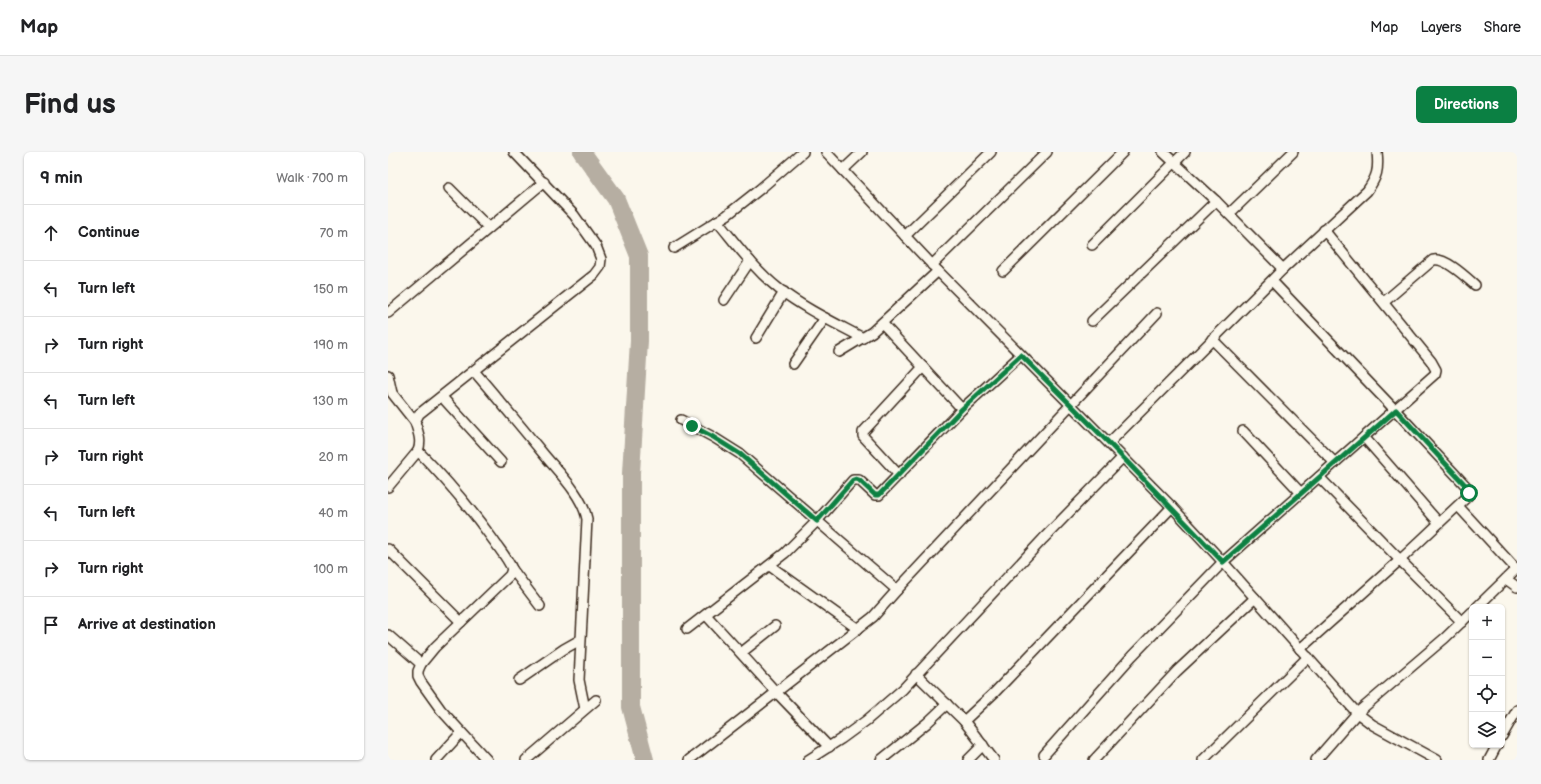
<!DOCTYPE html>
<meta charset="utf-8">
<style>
:root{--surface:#fff;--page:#f6f6f6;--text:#202124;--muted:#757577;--line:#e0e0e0;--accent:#0b8043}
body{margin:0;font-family:"Balsamiq Sans",sans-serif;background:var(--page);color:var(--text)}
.controls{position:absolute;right:12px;bottom:12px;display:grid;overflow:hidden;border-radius:6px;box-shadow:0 1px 3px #0004}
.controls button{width:36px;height:36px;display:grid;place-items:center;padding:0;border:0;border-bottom:1px solid var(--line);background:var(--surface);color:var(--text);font:20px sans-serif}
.stop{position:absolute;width:12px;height:12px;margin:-9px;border:3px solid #0b8043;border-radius:50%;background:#fff}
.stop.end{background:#0b8043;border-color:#fff;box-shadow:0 1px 4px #0008}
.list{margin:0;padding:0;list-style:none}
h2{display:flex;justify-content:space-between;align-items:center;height:52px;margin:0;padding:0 16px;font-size:17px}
h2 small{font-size:13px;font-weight:400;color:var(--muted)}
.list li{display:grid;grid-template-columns:26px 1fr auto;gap:12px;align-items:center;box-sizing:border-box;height:56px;padding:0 16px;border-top:1px solid var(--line)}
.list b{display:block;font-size:15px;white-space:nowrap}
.list em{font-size:13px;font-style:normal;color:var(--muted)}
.icon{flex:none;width:22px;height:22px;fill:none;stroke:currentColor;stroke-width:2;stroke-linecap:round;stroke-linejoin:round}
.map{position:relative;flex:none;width:1129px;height:608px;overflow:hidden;border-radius:6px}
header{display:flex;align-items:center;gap:24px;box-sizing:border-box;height:56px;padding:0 20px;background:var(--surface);border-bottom:1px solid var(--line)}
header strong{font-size:19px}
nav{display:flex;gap:22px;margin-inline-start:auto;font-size:14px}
.intro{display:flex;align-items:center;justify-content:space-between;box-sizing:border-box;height:96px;padding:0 24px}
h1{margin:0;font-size:28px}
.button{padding:10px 18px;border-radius:6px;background:var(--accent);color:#fff;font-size:14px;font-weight:700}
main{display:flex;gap:24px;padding:0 24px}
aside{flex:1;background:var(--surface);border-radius:6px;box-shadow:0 1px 3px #0004}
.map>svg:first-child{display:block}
</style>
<header>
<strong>Map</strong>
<nav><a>Map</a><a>Layers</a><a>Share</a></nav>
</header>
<div class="intro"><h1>Find us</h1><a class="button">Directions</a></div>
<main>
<aside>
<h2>9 min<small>Walk · 700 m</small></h2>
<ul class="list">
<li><svg class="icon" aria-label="ahead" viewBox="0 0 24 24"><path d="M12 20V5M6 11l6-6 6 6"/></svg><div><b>Continue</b></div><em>70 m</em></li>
<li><svg class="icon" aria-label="left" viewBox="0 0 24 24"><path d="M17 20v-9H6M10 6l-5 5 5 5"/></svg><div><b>Turn left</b></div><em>150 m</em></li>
<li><svg class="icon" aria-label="right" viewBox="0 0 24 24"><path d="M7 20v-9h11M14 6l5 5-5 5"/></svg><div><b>Turn right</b></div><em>190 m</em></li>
<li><svg class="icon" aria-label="left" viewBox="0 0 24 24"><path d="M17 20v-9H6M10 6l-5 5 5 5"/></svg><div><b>Turn left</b></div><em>130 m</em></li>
<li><svg class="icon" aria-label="right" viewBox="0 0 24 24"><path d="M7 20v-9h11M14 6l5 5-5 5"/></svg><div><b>Turn right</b></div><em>20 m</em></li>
<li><svg class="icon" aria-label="left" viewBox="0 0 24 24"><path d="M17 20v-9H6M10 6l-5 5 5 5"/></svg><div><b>Turn left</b></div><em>40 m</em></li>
<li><svg class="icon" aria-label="right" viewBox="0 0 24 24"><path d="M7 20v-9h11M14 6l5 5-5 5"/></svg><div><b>Turn right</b></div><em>100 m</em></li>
<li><svg class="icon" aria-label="arrive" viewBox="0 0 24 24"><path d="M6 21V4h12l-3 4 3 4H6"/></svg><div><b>Arrive at destination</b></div></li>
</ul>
</aside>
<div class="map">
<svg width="1129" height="608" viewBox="0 0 1129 608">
<rect width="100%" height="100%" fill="#fbf7ec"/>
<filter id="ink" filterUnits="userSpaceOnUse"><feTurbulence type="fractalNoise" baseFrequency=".025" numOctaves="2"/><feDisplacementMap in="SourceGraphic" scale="8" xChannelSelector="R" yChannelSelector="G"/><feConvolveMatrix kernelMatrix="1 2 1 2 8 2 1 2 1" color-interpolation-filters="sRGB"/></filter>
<g filter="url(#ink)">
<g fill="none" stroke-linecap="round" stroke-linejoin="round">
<polyline stroke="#b6aea2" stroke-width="18" points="194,0 228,47 251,104 251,189 243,321 243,555 257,608"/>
<g stroke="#3b2a1e" stroke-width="12">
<g id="minor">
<polyline points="438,0 550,119 784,355 835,410 969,561 985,573 1049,608"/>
<polyline points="775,0 828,49 895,117"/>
<polyline points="455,18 474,0"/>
<polyline points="61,36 101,76"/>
<polyline points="841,62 905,0"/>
<path d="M 329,69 C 349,93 367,118 391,137 C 417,157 447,171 475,186"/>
<polyline points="517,84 603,0"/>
<polyline points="704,93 797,0"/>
<polyline points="286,96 339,63 372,37 415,0"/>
<polyline points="544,113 659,0"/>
<polyline points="615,119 735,0"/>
<polyline points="884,129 1007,258 1080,336 1081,341 1080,344 1012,408 912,497"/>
<polyline points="336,148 362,109"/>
<path d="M 996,150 L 1045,108 C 1057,105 1078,125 1087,133"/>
<polyline points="0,161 156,30"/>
<polyline points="704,169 828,49"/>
<polyline points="494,171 574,257"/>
<polyline points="368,186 396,140"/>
<polyline points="824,187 947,311"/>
<polyline points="451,200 484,180 550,119"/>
<polyline points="405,212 437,166"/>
<path d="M 86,219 C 109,246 131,272 153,299 C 169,319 194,342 199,367 L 191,528 L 197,557"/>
<polyline points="0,223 4,241 27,270"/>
<polyline points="54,245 113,310"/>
<polyline points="293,268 325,285 352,302 509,438"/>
<polyline points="855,279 913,341"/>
<polyline points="976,285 1051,371"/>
<path d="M 721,291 L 895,117 L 979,39 C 989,25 991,18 989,0"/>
<path d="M 30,299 C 58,327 83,357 106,389 C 112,398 120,407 124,417 L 122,423 L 47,495 L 33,512 L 30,519 L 30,524 L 33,530 L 53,558 L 99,608"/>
<polyline points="511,323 475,284 475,280 535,215"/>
<polyline points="931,325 1012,408 1074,470"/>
<path d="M 0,335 L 30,299 C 34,289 30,280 27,270 L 31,262 L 206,123 L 212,115 L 213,107 L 208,94 L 186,63 L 126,0"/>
<polyline points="1070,354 1128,417"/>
<polyline points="0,397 73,470"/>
<polyline points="382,414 470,477"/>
<polyline points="124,417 152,454"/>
<polyline points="1118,427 1129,435"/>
<polyline points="1089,455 1129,416"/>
<polyline points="318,463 388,540 441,595"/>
<polyline points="299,477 397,401 429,369 465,328 471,328 487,343 491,343 574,257 633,203"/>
<polyline points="0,483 33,512"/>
<polyline points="353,501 387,474"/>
<polyline points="528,522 576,569 606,608"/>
<polyline points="131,528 176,497 192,488"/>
<polyline points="576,569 607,540 784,355"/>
<polyline points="1114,584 1129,558"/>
<polyline points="656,603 744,504 835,410 1047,222 1048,218 1043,209 936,78"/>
<polyline points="48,608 73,581"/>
<polyline points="138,608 208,548"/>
<polyline points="301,608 485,465 509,438 769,161"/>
<polyline points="420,608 453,587 479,568 515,537 655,387 735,305"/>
<polyline points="493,608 539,571 559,552"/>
<polyline points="580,608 595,593"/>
<polyline points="706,608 789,519 867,446"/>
<polyline points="815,608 920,505"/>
<polyline points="928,608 969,561 1057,486 1084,460"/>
<polyline points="1101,608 1109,593"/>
</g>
</g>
<use href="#minor" stroke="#fbf7ec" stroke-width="9"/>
</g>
</g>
<g fill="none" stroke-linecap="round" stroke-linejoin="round" filter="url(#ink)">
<polyline stroke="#0b8043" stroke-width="5" points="304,274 325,285 352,302 429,369 465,328 468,327 471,328 487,343 491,343 574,257 633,203 721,291 835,410 1008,258 1080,336 1081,341"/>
</g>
</svg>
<div class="controls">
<button>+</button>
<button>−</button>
<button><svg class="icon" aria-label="locate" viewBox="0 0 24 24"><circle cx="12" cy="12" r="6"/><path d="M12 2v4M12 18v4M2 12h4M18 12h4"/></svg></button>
<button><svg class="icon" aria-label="layers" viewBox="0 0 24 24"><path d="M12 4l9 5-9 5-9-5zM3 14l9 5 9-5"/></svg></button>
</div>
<div class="stop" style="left:1081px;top:341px"></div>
<div class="stop end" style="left:304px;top:274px"></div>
</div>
</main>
